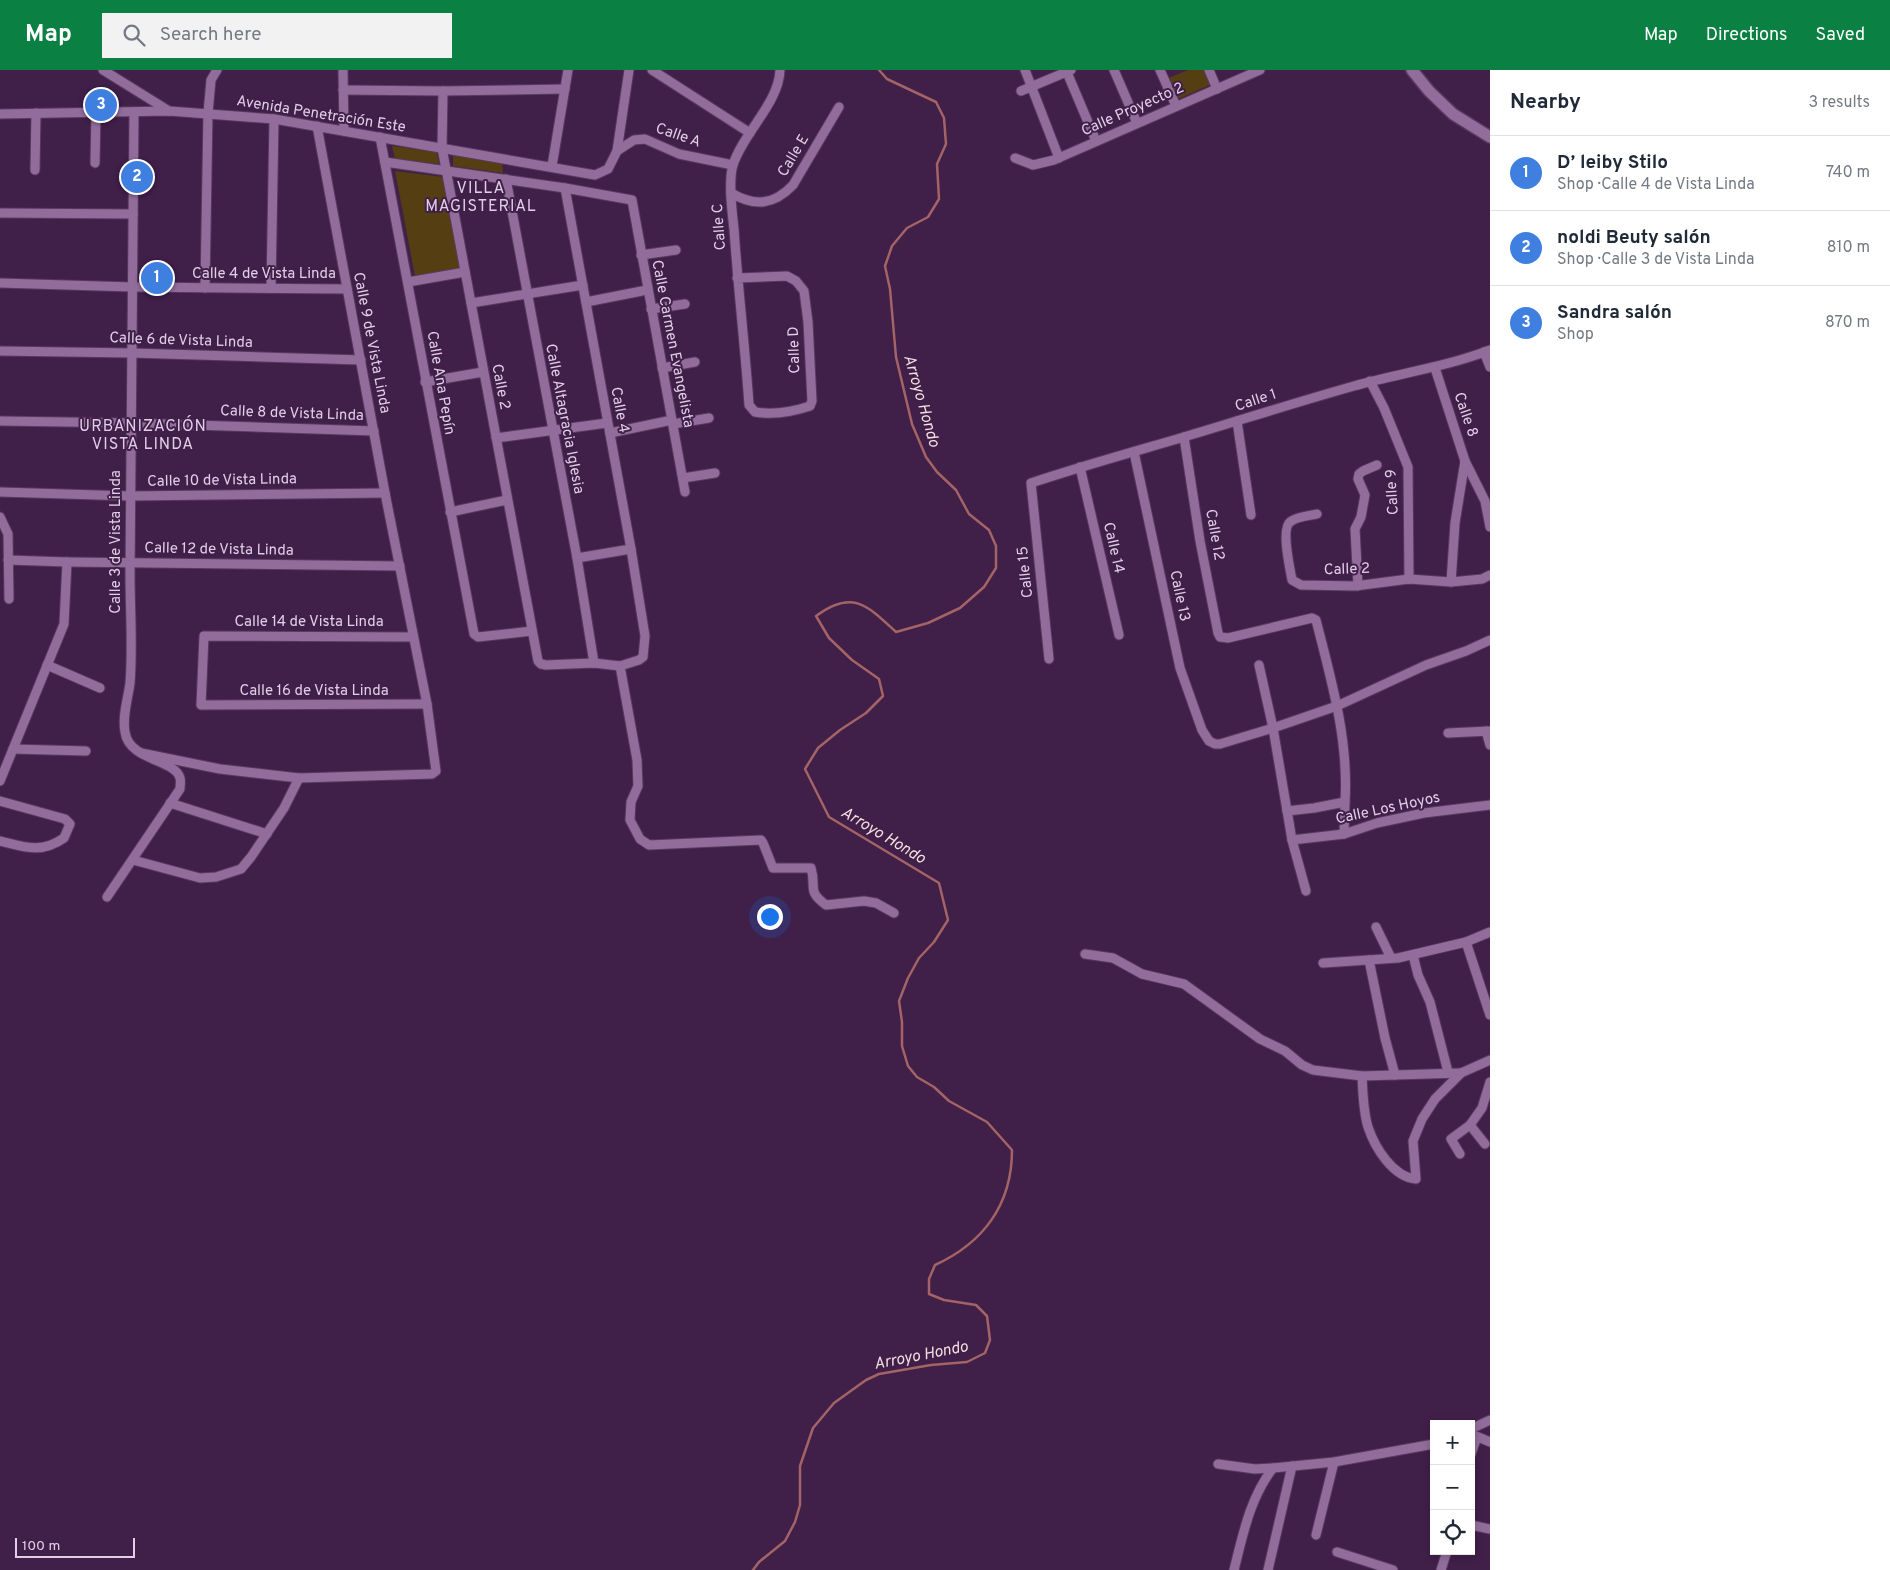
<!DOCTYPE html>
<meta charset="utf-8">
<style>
:root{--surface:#fff;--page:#f2f2f3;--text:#1f2937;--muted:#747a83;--line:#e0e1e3;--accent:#0b8043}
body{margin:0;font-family:Overpass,sans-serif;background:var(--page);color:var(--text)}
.controls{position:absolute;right:15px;bottom:15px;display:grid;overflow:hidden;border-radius:0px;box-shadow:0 2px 8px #0003}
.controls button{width:45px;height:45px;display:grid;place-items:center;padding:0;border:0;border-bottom:1px solid var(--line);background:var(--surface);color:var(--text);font:25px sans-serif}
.scale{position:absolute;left:15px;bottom:12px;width:120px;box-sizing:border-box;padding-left:5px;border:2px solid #e1cee7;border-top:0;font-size:14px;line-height:18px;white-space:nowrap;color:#e1cee7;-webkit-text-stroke:4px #401f49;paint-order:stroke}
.you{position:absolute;left:769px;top:846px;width:18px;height:18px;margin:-12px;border:4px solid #fff;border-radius:50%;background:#1a73e8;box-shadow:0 0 0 8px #1a73e833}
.badge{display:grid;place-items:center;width:32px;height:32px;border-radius:50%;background:var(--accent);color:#fff;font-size:16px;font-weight:700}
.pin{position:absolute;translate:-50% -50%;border:2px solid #fff;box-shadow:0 1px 5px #0006}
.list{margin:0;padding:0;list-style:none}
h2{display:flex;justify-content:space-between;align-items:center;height:65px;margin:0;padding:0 20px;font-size:21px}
h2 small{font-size:16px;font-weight:400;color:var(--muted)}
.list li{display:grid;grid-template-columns:32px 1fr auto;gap:15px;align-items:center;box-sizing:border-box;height:75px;padding:0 20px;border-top:1px solid var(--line)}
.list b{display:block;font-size:19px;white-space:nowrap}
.list p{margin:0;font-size:16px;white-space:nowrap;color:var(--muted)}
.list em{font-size:16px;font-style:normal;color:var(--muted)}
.icon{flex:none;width:28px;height:28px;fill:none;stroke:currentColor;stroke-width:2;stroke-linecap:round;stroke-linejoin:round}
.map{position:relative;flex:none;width:1490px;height:1500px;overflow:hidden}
header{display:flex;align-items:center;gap:30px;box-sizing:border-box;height:70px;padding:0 25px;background:var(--accent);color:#fff}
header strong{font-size:24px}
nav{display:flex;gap:28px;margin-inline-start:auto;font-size:18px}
.search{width:350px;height:45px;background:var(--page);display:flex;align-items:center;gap:12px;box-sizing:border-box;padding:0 18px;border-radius:0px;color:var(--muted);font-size:19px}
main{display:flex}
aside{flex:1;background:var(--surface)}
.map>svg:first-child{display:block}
</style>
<header>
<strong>Map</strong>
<div class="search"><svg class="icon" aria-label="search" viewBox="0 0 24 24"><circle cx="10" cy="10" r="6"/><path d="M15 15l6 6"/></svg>Search here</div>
<nav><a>Map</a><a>Directions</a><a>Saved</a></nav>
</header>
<main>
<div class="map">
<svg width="1490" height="1500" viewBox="0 0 1490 1500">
<rect width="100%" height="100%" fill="#401f49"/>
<g fill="#563e13">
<polygon points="1188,0 1205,0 1212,14 1176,30 1166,9"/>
<polygon points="392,76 437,82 439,94 395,89"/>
<polygon points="453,85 502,93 503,103 453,96"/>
<polygon points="395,101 443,107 460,199 415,206"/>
</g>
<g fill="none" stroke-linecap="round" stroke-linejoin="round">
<path stroke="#a46365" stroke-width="2.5" d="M 753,1500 L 759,1492 L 785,1471 L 795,1452 L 800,1435 L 800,1396 L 813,1358 L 834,1333 L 866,1310 L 879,1304 L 931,1295 L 967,1292 L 985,1283 L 990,1270 L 987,1246 L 976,1235 L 944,1230 L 929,1224 L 929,1209 L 935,1195 C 983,1173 1012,1135 1012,1080 L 987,1052 L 949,1031 L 934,1017 L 917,1007 L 908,996 L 902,976 L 902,952 L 899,931 L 908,908 L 919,888 L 934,872 L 948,850 L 939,813 L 829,747 L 805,699 L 818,678 L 840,660 L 866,643 L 883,626 L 879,609 L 852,590 L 829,568 L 816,546 C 852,519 867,535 896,562 L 928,553 L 960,538 L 984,517 L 996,498 L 996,476 L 989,460 L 969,444 L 956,420 L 937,402 L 926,387 L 912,354 L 896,287 L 890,219 L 885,196 L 892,176 L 907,158 L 928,147 L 939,129 L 937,94 L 946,74 L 944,48 L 936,32 L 887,9 L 879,0"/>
<g stroke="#573a5e" stroke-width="11">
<g id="minor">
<polyline points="103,0 169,41"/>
<polyline points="343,0 344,61"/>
<polyline points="652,0 750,63"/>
<polyline points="1025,0 1059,88"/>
<polyline points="1066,0 1096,71"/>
<polyline points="1114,0 1137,53"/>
<polyline points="1160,0 1176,36"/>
<polyline points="1209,0 1217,19"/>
<polyline points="343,20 443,21 565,19"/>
<polyline points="443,21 442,78 538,591 541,594 546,595 594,593 620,596 639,590 643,587 645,566 631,479 565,118"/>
<polyline points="1021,21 1071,0"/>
<polyline points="0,44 169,41 274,49 595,105 608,99 617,81 629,0"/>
<polyline points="380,67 474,564 478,567 532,561"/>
<polyline points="617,81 634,70 645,69 679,84 733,95"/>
<polyline points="1015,88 1033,95 1054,90 1260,0"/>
<polyline points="385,92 565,118 632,130 685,422"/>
<polyline points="95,93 96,43"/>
<polyline points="552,96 568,0"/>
<polyline points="35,100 36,43"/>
<polyline points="506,109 577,488 594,593"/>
<path d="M 731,123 C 755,137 774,135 793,115 L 839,37"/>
<polyline points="0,143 133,144"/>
<polyline points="641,185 676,180"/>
<path d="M 737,208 L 787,206 L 796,211 L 804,221 L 808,252 L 812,331 L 810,336 C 792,342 773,345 755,342 L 749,335 C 745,276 738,218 734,159 C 732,142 728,111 733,95 C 743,63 779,33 780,0"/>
<polyline points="408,212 465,202"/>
<polyline points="0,213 132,217 347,219"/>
<polyline points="205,218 208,43 211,10 217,0"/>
<polyline points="271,218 274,49"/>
<polyline points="586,232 647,220"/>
<polyline points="471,233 583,215"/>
<polyline points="651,239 685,234"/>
<polyline points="0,281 132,283 361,290"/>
<polyline points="1484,282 1490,297"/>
<polyline points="662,298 695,292"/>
<polyline points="1435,298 1465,391 1485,431 1490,457"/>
<polyline points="1370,311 1384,338 1408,397 1409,509"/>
<polyline points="425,312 483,302"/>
<polyline points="0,351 131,353 374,361"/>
<polyline points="1237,351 1251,445"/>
<polyline points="673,354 709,348"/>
<polyline points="610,363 672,350"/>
<path d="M 1184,367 L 1200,471 L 1218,563 L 1220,567 L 1228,568 L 1312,548 L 1316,550 C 1331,609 1349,670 1345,732 L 1314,738 L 1287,741"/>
<polyline points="496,368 607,353"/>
<polyline points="1134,382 1180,598 1202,660 1209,671 1215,674 1220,674 1273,658 1337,636 1426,595 1466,581 1490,570"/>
<polyline points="1080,397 1119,565"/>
<polyline points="683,408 715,403"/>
<polyline points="0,422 130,426 385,423"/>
<polyline points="450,442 507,430"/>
<path d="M 1317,444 C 1309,446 1297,446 1290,452 C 1281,459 1290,499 1292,510 L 1301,515 L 1355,516 L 1409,509 L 1451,512 L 1482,509 L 1490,505"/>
<polyline points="0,447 8,464 9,529"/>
<polyline points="577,488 631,479"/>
<polyline points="8,490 67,492 400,496"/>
<polyline points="1451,512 1455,453 1465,391"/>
<polyline points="1358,516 1355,459 1361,447 1365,425 1358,409 1359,404 1363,401 1377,395"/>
<polyline points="413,567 204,566 201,635 427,634"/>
<path d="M 1049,589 L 1031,413 C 1082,396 1133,382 1184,367 C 1241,350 1297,332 1354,316 C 1400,303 1446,297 1490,280"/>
<polyline points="47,595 100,618"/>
<polyline points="1259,595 1273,658 1292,770 1306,821"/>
<path d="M 620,596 L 637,690 L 638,716 L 631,732 L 630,750 L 640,769 L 649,775 L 761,770 L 763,773 L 773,798 L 811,798 C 817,818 806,820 826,835 L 864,831 L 876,833 L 894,843"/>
<polyline points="1486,661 1490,675"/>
<polyline points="1448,663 1490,661"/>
<polyline points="13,679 86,681"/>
<polyline points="141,683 220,699 299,708 432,704 436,701 427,634 385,423 317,56"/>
<polyline points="0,711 64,554 67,492"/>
<path d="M 0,731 L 65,749 L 70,754 L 64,768 C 41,784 25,777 0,771"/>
<polyline points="170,733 267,764"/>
<polyline points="1344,764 1345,732"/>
<polyline points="1292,770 1344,764 1377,753 1424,743 1490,735"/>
<polyline points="133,790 200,808 216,807 241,799 251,787 284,738 299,708"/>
<path d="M 107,827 L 180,719 C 180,716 181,711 180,708 C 175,689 129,691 125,662 C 122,646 128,629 130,613 C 133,577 130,540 130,504 C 131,350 133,196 134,42"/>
<polyline points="1376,857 1391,888"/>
<polyline points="1466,872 1490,862"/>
<polyline points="1085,884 1113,888 1142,904 1184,914 1260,969 1285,981 1302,995 1313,1000 1362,1006 1461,1003"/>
<polyline points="1413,885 1418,905 1430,932 1448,1002"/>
<polyline points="1369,890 1385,968 1395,1005"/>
<polyline points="1323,893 1398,888 1466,872 1490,945"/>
<path d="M 1362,1006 C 1363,1022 1363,1041 1368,1057 C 1375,1078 1393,1107 1416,1109 L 1413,1071 L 1422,1049 L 1435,1029 L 1461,1003 L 1490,990"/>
<polyline points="1470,1055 1485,1074"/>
<polyline points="1460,1084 1451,1069 1470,1055 1482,1038 1490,1012"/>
<polyline points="1471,1359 1490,1350"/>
<polyline points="1471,1364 1490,1372"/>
<polyline points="1471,1384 1477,1367"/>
<polyline points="1218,1394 1255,1399 1273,1398 1334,1392 1434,1374"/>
<polyline points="1471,1455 1490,1459"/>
<polyline points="1316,1465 1334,1392"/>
<polyline points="1337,1482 1393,1500"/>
<path d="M 1234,1500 C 1243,1464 1250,1428 1273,1398"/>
<polyline points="1268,1500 1292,1396"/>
<polyline points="1441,1500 1447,1481"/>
</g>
</g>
<g stroke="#573a5e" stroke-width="14">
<polyline id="tertiary" points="1412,0 1429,21 1453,44 1490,67"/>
</g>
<use href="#minor" stroke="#926d9c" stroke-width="9"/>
<use href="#tertiary" stroke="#926d9c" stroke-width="11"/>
</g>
<g text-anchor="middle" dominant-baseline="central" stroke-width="4" stroke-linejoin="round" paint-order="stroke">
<g font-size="15" fill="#e1cee7" stroke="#401f49">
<text transform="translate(1133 40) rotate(-24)">Calle Proyecto 2</text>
<text transform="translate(321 45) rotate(9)">Avenida Penetración Este</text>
<text transform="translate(678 66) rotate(19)">Calle A</text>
<text transform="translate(794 86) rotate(-59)">Calle E</text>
<text transform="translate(720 157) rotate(-94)">Calle C</text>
<text x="264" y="204">Calle 4 de Vista Linda</text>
<text transform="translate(181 271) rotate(2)">Calle 6 de Vista Linda</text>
<text transform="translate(371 273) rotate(79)">Calle 9 de Vista Linda</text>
<text transform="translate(672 274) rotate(79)">Calle Carmen Evangelista</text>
<text transform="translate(795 280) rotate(-92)">Calle D</text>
<text transform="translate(440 313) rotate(80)">Calle Ana Pepín</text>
<text transform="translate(500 317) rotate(79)">Calle 2</text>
<text transform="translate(1256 331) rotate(-18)">Calle 1</text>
<text transform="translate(619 340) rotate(79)">Calle 4</text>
<text transform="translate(292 344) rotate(2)">Calle 8 de Vista Linda</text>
<text transform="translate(1465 345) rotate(71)">Calle 8</text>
<text transform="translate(564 349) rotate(79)">Calle Altagracia Iglesia</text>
<text transform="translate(222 411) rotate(-1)">Calle 10 de Vista Linda</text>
<text transform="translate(1393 422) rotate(-93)">Calle 9</text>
<text transform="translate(1214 465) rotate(80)">Calle 12</text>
<text transform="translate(116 472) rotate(-90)">Calle 3 de Vista Linda</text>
<text transform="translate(1113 478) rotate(77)">Calle 14</text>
<text transform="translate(219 480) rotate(1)">Calle 12 de Vista Linda</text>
<text transform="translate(1347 500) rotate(-2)">Calle 2</text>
<text transform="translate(1026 502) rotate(-96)">Calle 15</text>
<text transform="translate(1179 526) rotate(78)">Calle 13</text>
<text x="309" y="552">Calle 14 de Vista Linda</text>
<text x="314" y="621">Calle 16 de Vista Linda</text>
<text transform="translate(1388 739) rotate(-12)">Calle Los Hoyos</text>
</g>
<g font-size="16" letter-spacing="1" fill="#e1cee7" stroke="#401f49">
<text x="481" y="119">VILLA<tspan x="481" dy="18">MAGISTERIAL</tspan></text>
<text x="143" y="357">URBANIZACIÓN<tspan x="143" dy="18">VISTA LINDA</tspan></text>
</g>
<g font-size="16" font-style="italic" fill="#f4dfdf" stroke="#401f49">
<text transform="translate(921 331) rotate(74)">Arroyo Hondo</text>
<text transform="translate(883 766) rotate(31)">Arroyo Hondo</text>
<text transform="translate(921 1286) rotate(-11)">Arroyo Hondo</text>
</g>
</g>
</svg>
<div class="controls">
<button>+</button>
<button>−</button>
<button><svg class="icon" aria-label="locate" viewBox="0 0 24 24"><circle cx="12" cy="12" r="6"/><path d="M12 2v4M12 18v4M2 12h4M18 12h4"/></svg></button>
</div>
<div class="scale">100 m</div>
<div class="you"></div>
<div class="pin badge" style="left:157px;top:208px;background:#3f7fe0">1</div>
<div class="pin badge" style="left:137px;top:107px;background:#3f7fe0">2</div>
<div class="pin badge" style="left:101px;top:35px;background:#3f7fe0">3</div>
</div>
<aside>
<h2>Nearby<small>3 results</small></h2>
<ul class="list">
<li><span class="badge" style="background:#3f7fe0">1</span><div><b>D’ leiby Stilo</b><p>Shop · Calle 4 de Vista Linda</p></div><em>740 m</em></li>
<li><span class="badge" style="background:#3f7fe0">2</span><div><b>noldi Beuty salón</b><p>Shop · Calle 3 de Vista Linda</p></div><em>810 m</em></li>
<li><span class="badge" style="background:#3f7fe0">3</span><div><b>Sandra salón</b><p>Shop</p></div><em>870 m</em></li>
</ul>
</aside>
</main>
